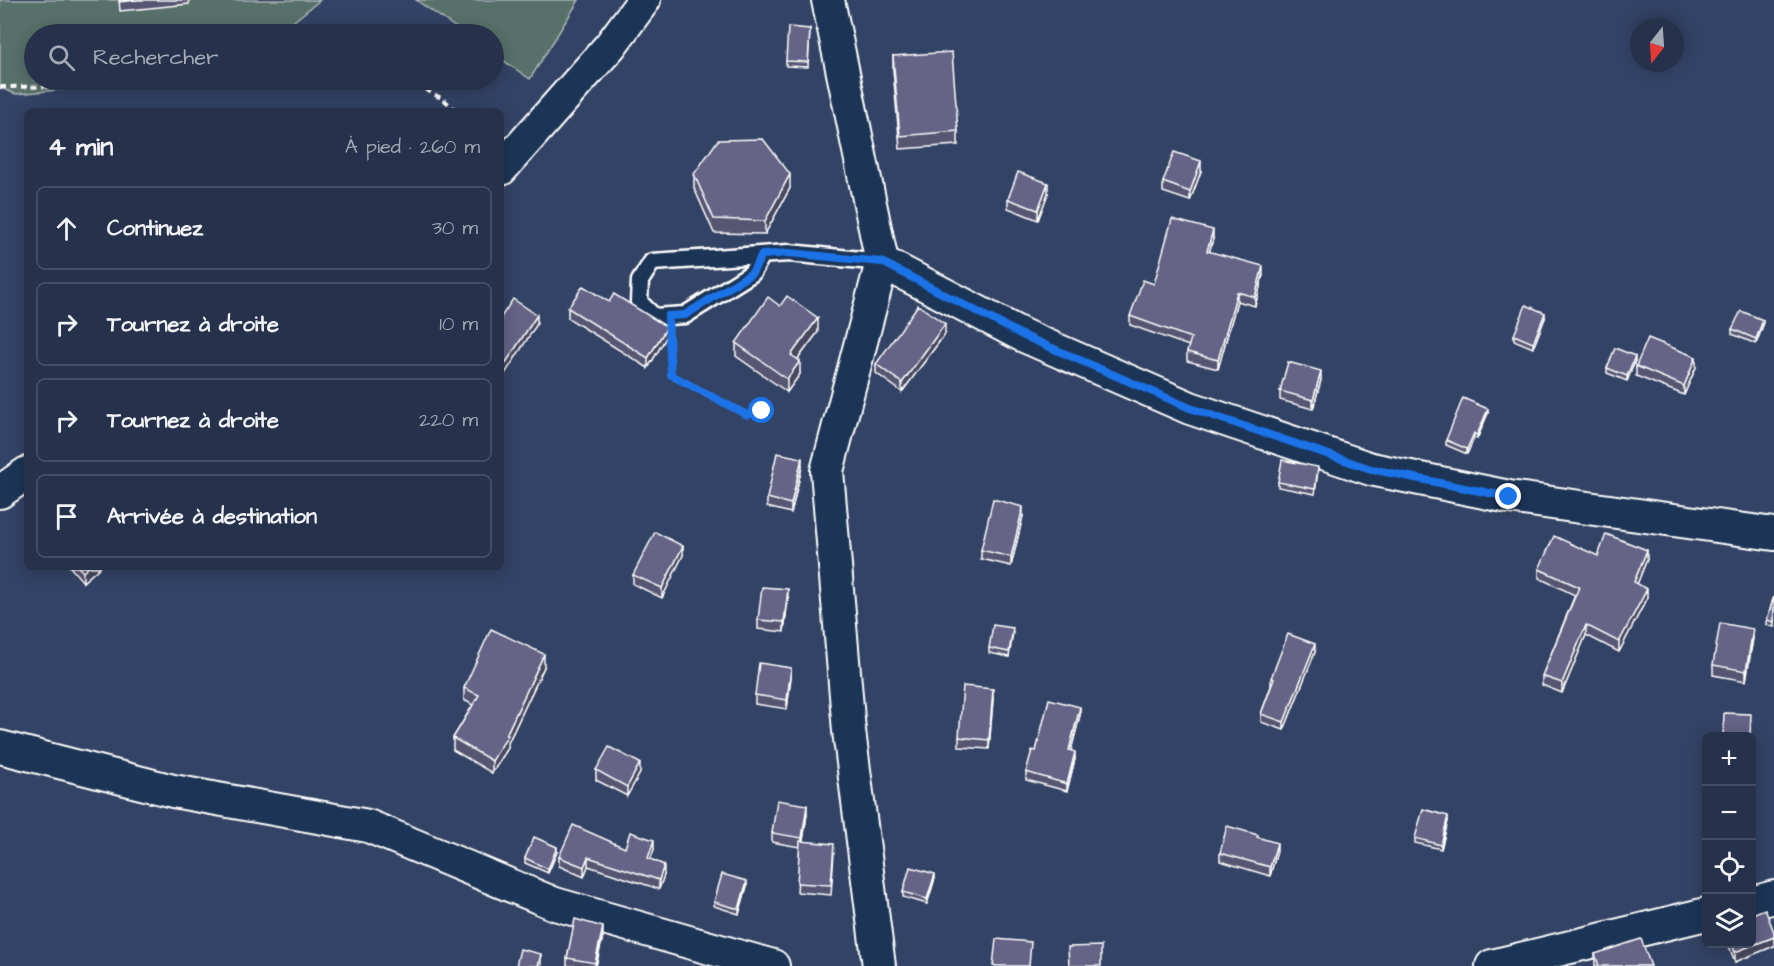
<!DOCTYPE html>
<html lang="fr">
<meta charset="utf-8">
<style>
:root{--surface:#26324c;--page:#2e3a53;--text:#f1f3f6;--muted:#a4aab5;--line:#424d64}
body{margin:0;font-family:"Architects Daughter",sans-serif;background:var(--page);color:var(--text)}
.controls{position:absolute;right:18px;bottom:18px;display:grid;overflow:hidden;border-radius:9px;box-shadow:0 3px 15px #0003}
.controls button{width:54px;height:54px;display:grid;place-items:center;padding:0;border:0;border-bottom:2px solid var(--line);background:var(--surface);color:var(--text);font:30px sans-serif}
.compass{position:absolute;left:1630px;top:18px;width:54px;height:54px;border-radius:50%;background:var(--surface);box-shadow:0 3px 15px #0003;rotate:197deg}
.stop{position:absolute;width:18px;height:18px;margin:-14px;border:4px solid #1a73e8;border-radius:50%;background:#fff}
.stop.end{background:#1a73e8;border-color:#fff;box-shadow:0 2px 6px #0008}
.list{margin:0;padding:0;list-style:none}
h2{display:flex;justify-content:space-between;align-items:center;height:78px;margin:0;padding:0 24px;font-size:26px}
h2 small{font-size:20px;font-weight:400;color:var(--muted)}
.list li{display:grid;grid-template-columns:39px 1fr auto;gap:18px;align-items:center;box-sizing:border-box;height:84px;margin:0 12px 12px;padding:0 12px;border:2px solid var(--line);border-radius:9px}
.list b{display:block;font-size:22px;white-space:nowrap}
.list em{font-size:20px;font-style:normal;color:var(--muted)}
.icon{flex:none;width:33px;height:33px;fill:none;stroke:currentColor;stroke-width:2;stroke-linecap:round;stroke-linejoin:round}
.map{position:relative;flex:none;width:1774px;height:966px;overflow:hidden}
.search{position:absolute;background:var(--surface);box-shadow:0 3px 15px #0003;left:24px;top:24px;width:480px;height:66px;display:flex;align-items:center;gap:15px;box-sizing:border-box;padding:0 21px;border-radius:33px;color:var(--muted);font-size:22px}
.panel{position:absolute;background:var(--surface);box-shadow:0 3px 15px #0003;left:24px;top:108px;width:480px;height:462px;border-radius:9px}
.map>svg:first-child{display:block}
</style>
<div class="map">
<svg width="1774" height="966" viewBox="0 0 1774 966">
<rect width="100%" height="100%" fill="#334365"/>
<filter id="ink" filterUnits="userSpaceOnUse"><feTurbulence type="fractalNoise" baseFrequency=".0167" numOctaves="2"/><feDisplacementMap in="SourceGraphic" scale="12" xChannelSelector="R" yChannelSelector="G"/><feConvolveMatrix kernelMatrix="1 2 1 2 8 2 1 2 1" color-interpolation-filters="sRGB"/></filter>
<g filter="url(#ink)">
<g fill="#586f6b" stroke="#acb7b5" stroke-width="1.5">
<polygon points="0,0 320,0 278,34 34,34 34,80 164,80 16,94 0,88"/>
<polygon points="416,0 579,0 530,79 494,54 494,34 465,34"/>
</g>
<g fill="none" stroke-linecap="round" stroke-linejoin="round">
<g stroke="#fff" stroke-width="21">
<polyline id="lane" points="762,255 752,273 685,315 654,317 639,302 640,281 652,262 789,253 882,262"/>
</g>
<g stroke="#fff" stroke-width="36">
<g id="street">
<polyline points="828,0 882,262 827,471 849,731 879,966"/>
<polyline points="501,169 610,46 644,0"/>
<polyline points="882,262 1022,335 1190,408 1371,469 1509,497 1774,534"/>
<polyline points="0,492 27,473"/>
<polyline points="0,747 173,791 368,826 555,904 773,966"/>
<polyline points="1752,903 1774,897"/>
<polyline points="1492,966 1706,914"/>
</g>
</g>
<g stroke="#fff" stroke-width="4" stroke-dasharray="6 4.5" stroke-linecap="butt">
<polyline points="407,80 443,99 457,111"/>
<polyline points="0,87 102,86 123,80"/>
<polyline points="669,337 671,375 747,415 762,411"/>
</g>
<use href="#lane" stroke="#1d3557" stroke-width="16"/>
<use href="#street" stroke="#1d3557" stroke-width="32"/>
</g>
<g fill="#575673" stroke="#fff" stroke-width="1.5">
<polygon points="119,0 189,0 189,4 120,11"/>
<polygon points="810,29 808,67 786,66 786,61"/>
<polygon points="893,56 958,131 958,145 900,149 893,70"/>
<polygon points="1201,171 1190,201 1163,192 1163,182"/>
<polygon points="694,174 790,188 765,234 714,233 694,188"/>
<polygon points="1048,193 1038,220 1008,208 1008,199"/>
<polygon points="1213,239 1209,252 1263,275 1255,306 1237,301 1218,369 1187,361 1187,352 1189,346 1130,325 1130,316 1154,284"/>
<polygon points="609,302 667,336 648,368 568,318 568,308"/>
<polygon points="1545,318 1533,348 1514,340 1514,335"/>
<polygon points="1763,325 1756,344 1732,334 1732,329"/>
<polygon points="818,332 798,359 800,374 787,392 736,356 736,343"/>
<polygon points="945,334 902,392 876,373 876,364"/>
<polygon points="1635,361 1627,381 1607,373 1607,368"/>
<polygon points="1636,366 1696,367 1684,395 1636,376"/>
<polygon points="1321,380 1313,409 1280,400 1280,391"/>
<polygon points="1488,413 1477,439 1474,438 1467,454 1446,445 1446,440"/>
<polygon points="802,467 791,513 767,507 767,498"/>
<polygon points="1318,471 1315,494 1278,487 1278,482"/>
<polygon points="1023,516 1011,566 981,559 981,550"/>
<polygon points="683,555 662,598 633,584 633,575"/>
<polygon points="1598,556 1647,559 1637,584 1647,598 1619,652 1586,635 1562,693 1542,685 1542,676 1575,595 1539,578 1539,569"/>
<polygon points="70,567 100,567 83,582"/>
<polygon points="1774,596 1774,627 1767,625 1767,620"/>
<polygon points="788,598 784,632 758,629 758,620"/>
<polygon points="1013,633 1009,657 989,653 989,648"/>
<polygon points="1753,638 1746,681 1713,675 1713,665"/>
<polygon points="1315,652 1284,730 1261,722 1261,714 1271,686 1271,678"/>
<polygon points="544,667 508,743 508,748 492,773 453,750 453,738 473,705 464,700 464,688"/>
<polygon points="791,677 787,709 755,704 755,695"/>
<polygon points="993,699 989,749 959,747 959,737"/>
<polygon points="1080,715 1071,751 1075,759 1067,791 1026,780 1026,772 1036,751"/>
<polygon points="596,770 640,773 627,796 596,780"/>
<polygon points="807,814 803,841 834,853 831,895 797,892 800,847 772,842 772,833"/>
<polygon points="1448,821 1441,849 1415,843 1415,838"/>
<polygon points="1258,838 1277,851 1270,876 1220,861 1220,853"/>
<polygon points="625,848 654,849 650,859 664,875 659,889 588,866 584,877 559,866 559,857"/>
<polygon points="557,852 548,873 525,863 525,858"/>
<polygon points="935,878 927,904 903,897 903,892"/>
<polygon points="747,886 739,914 714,906 714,902"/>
<polygon points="1774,932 1774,946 1735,962 1728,944 1752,944"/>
<polygon points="603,936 596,966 567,966 567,958"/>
<polygon points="1595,954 1651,966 1595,966"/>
</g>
<g fill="#47465e" stroke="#fff" stroke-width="1.5">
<polygon points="1201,161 1201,171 1190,201 1190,192"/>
<polygon points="790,174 790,188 765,234 765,221"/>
<polygon points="1048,183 1048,193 1038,220 1038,210"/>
<polygon points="1213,230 1213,239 1207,260 1207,251"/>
<polygon points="1263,266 1263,275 1255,306 1255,297"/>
<polygon points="1237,292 1237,301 1218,369 1218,360"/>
<polygon points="1545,313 1545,318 1533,348 1533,343"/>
<polygon points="537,315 537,324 501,380 501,370"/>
<polygon points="818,318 818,332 791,368 791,355"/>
<polygon points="1763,320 1763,325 1756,344 1756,339"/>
<polygon points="945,324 945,334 902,392 902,383"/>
<polygon points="667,327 667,336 648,368 648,358"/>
<polygon points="1635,356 1635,361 1627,381 1627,376"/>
<polygon points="1696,357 1696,367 1684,395 1684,386"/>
<polygon points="800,361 800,374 787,392 787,379"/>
<polygon points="1321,371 1321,380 1313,409 1313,400"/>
<polygon points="1488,409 1488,413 1477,439 1477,435"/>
<polygon points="1474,433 1474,438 1467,454 1467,449"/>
<polygon points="802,458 802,467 791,513 791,504"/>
<polygon points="1023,507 1023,516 1011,566 1011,557"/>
<polygon points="683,546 683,555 662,598 662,588"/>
<polygon points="1647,550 1647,559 1634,592 1634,582"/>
<polygon points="89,567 100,567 83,582 83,572"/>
<polygon points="788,589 788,598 784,632 784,622"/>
<polygon points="1647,589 1647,598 1619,652 1619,642"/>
<polygon points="1586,625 1586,635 1562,693 1562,683"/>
<polygon points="1753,629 1753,638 1746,681 1746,671"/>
<polygon points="1315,644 1315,652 1284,730 1284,722"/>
<polygon points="544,654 544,667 508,743 508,748 492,773 492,761 506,735"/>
<polygon points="791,668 791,677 787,709 787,700"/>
<polygon points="993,689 993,699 989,749 989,740"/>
<polygon points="1080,707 1080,715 1069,758 1069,750"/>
<polygon points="1075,752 1075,759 1067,791 1067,784"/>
<polygon points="640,763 640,773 627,796 627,787"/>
<polygon points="807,805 807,814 802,847 802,838"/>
<polygon points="1448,816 1448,821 1441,849 1441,845"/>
<polygon points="654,840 654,849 648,868 648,858"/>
<polygon points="1277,843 1277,851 1270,876 1270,867"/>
<polygon points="557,847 557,852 548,873 548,869"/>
<polygon points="588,857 588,866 584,877 584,867"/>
<polygon points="664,865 664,875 659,889 659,880"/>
<polygon points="935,874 935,878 927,904 927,899"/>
<polygon points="747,881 747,886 739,914 739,909"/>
<polygon points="603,927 603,936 596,966 595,966"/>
<polygon points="1774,937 1774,946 1735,962 1735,952"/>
<polygon points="541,954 541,966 538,966"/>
</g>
<g fill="#656486" stroke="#fff" stroke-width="1.5">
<polygon points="120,0 137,0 120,2"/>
<polygon points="788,27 810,29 808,62 786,61"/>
<polygon points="952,52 958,131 900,136 893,56"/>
<polygon points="763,139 790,174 765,221 714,219 694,174 718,140"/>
<polygon points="1174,152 1201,161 1190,192 1163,182"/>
<polygon points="1018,172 1048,183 1038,210 1008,199"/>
<polygon points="1172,219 1213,230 1207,251 1263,266 1255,297 1237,292 1218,360 1187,352 1191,338 1130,316 1143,280 1154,284"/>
<polygon points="583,286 609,302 614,294 667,327 648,358 568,308"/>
<polygon points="787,296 818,318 791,355 800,361 787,379 736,343 768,297 780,306"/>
<polygon points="513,299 537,315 501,370 501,317"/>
<polygon points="918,305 945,324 902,383 876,364"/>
<polygon points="1526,305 1545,313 1533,343 1514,335"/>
<polygon points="1741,311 1763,320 1756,339 1732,329"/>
<polygon points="1648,338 1696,357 1684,386 1636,366"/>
<polygon points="1615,348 1635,356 1627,376 1607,368"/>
<polygon points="1288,362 1321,371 1313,400 1280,391"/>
<polygon points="1463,398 1488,409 1477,435 1474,433 1467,449 1446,440"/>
<polygon points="777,453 802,458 791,504 767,498"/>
<polygon points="1282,460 1318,467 1315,489 1278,482"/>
<polygon points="993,499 1023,507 1011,557 981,550"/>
<polygon points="655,532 683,546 662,588 633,575"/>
<polygon points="1606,534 1647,550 1634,582 1647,589 1619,642 1586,625 1562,683 1542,676 1579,587 1539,569 1554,536 1598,556"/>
<polygon points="78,567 89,567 83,572"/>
<polygon points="762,587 788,589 784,622 758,620"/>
<polygon points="1774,596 1774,622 1767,620"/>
<polygon points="1720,623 1753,629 1746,671 1713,665"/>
<polygon points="993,625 1013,628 1009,652 989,648"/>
<polygon points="491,629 544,654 506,735 508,735 492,761 453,738 479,695 464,688"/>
<polygon points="1288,634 1315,644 1284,722 1261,714 1274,679 1271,678"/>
<polygon points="759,663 791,668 787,700 755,695"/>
<polygon points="963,686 993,689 989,740 959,737"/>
<polygon points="1049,699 1080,707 1069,750 1075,752 1067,784 1026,772 1032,750 1036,751"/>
<polygon points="1724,713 1751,714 1750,736 1723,736"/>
<polygon points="609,747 640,763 627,787 596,770"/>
<polygon points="777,800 807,805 802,838 772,833"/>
<polygon points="1423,809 1448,816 1441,845 1415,838"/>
<polygon points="573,825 625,848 630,832 654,840 648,858 664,865 659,880 588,857 584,867 559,857"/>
<polygon points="1227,826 1258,835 1257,837 1277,843 1270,867 1220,853"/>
<polygon points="534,837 557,847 548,869 525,858"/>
<polygon points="800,841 834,844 831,885 797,883"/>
<polygon points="910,867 935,874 927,899 903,892"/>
<polygon points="722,874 747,881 739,909 714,902"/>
<polygon points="1765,909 1774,932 1774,937 1735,952 1732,944 1752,944 1752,914"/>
<polygon points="575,919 603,927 595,963 567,958"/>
<polygon points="996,939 1031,942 1029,966 993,966"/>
<polygon points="1641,939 1651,966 1599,966 1595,954"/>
<polygon points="1101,946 1101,966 1069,966 1068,947"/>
<polygon points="520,949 541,954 538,966 516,966"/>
</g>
</g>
<g fill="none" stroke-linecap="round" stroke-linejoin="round" filter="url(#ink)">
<polyline stroke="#1a73e8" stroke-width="8" points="762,411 747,415 671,375 668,316 685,315 752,273 762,255 789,253 882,262 1022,335 1190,408 1371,469 1509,497"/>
</g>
</svg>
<div class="controls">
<button>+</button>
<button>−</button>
<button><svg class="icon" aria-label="locate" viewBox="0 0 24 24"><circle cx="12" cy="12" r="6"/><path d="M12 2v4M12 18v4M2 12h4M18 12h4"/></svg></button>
<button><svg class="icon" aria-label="layers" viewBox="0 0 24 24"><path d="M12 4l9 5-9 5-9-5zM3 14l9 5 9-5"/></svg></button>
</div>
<svg class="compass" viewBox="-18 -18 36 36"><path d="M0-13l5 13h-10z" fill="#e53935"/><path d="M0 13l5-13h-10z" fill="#a4aab5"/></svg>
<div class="stop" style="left:762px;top:411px"></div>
<div class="stop end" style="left:1509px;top:497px"></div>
<div class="search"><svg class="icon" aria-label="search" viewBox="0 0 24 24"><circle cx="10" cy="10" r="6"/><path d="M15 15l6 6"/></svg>Rechercher</div>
<section class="panel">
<h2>4 min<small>À pied · 260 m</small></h2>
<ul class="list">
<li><svg class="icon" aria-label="ahead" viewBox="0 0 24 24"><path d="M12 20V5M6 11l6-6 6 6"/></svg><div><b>Continuez</b></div><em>30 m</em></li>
<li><svg class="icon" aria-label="right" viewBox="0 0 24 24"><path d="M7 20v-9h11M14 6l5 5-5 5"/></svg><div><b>Tournez à droite</b></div><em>10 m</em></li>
<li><svg class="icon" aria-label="right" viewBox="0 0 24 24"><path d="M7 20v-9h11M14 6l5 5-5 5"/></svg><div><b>Tournez à droite</b></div><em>220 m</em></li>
<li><svg class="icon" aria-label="arrive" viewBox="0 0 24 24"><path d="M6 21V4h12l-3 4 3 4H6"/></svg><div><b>Arrivée à destination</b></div></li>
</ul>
</section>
</div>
